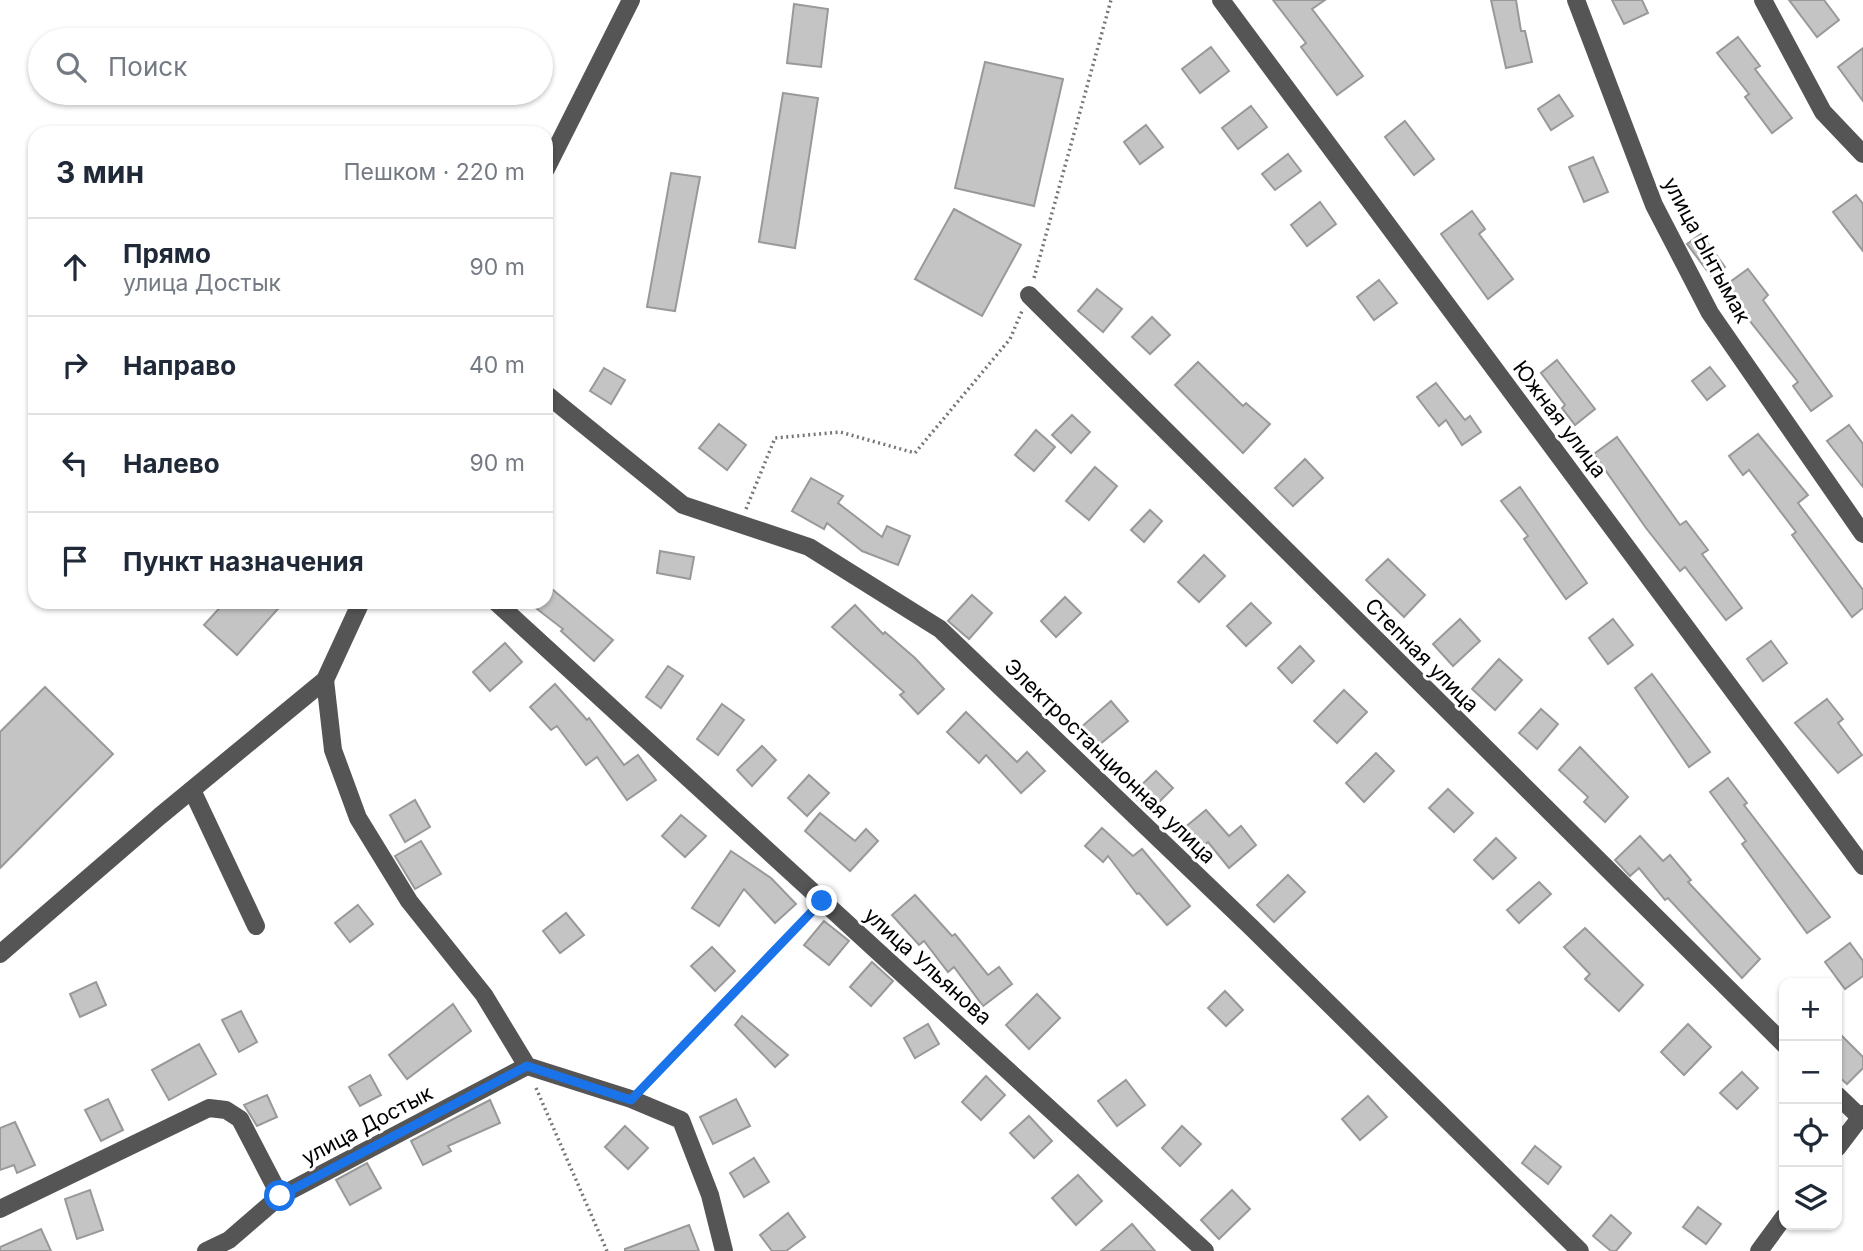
<!DOCTYPE html>
<html lang="ru">
<meta charset="utf-8">
<style>
:root{--surface:#fff;--page:#f2f2f3;--text:#1f2937;--muted:#747a83;--line:#e0e1e3}
body{margin:0;font-family:Inter,sans-serif;background:var(--page);color:var(--text)}
.controls{position:absolute;right:21px;bottom:21px;display:grid;overflow:hidden;border-radius:14px;box-shadow:0 2px 5px #0004}
.controls button{width:63px;height:63px;display:grid;place-items:center;padding:0;border:0;border-bottom:2px solid var(--line);background:var(--surface);color:var(--text);font:35px sans-serif}
.stop{position:absolute;width:21px;height:21px;margin:-16px;border:5px solid #1a73e8;border-radius:50%;background:#fff}
.stop.end{background:#1a73e8;border-color:#fff;box-shadow:0 2px 7px #0008}
.list{margin:0;padding:0;list-style:none}
h2{display:flex;justify-content:space-between;align-items:center;height:91px;margin:0;padding:0 28px;font-size:30px}
h2 small{font-size:23px;font-weight:400;color:var(--muted)}
.list li{display:grid;grid-template-columns:46px 1fr auto;gap:21px;align-items:center;box-sizing:border-box;height:98px;padding:0 28px;border-top:2px solid var(--line)}
.list b{display:block;font-size:26px;white-space:nowrap}
.list p{margin:0;font-size:23px;white-space:nowrap;color:var(--muted)}
.list em{font-size:23px;font-style:normal;color:var(--muted)}
.icon{flex:none;width:38px;height:38px;fill:none;stroke:currentColor;stroke-width:2;stroke-linecap:round;stroke-linejoin:round}
.map{position:relative;flex:none;width:1863px;height:1251px;overflow:hidden}
.search{position:absolute;background:var(--surface);box-shadow:0 2px 5px #0004;left:28px;top:28px;width:525px;height:77px;display:flex;align-items:center;gap:18px;box-sizing:border-box;padding:0 24px;border-radius:38px;color:var(--muted);font-size:26px}
.panel{position:absolute;background:var(--surface);box-shadow:0 2px 5px #0004;left:28px;top:126px;width:525px;height:483px;border-radius:21px}
.map>svg:first-child{display:block}
</style>
<div class="map">
<svg width="1863" height="1251" viewBox="0 0 1863 1251">
<rect width="100%" height="100%" fill="#fff"/>
<g fill="#c4c4c4" stroke="#999" stroke-width="2">
<polygon points="1273,0 1325,0 1312,9 1363,76 1337,95 1301,47 1306,43"/>
<polygon points="1491,0 1516,0 1521,31 1525,31 1532,62 1506,68"/>
<polygon points="1612,0 1642,0 1648,13 1624,24"/>
<polygon points="1789,0 1824,0 1839,20 1817,37"/>
<polygon points="794,4 828,9 821,67 787,63"/>
<polygon points="1738,37 1760,66 1755,69 1792,118 1772,133 1745,97 1749,94 1717,53"/>
<polygon points="1211,47 1229,71 1200,93 1182,69"/>
<polygon points="1863,48 1863,101 1838,67"/>
<polygon points="985,62 1063,79 1034,206 955,188"/>
<polygon points="783,93 818,98 795,248 759,242"/>
<polygon points="1559,95 1573,116 1551,130 1538,109"/>
<polygon points="1251,106 1267,127 1238,149 1222,128"/>
<polygon points="1405,121 1434,159 1414,175 1385,137"/>
<polygon points="1146,125 1163,147 1140,164 1124,142"/>
<polygon points="1288,154 1301,171 1275,190 1262,174"/>
<polygon points="1593,157 1608,192 1584,202 1569,167"/>
<polygon points="671,173 700,177 675,311 647,307"/>
<polygon points="1856,195 1863,204 1863,251 1833,212"/>
<polygon points="1320,202 1336,224 1307,246 1291,225"/>
<polygon points="954,209 1021,245 982,316 915,279"/>
<polygon points="1472,211 1485,229 1479,234 1513,279 1488,299 1441,234"/>
<polygon points="1701,234 1725,267 1712,277 1687,244"/>
<polygon points="1748,269 1768,295 1763,300 1832,396 1811,411 1793,386 1798,382 1723,287"/>
<polygon points="1379,280 1397,303 1374,320 1357,297"/>
<polygon points="1097,289 1122,309 1103,332 1078,311"/>
<polygon points="1152,317 1170,335 1150,354 1132,337"/>
<polygon points="1557,360 1595,409 1575,425 1562,408 1565,405 1541,373"/>
<polygon points="1198,362 1243,406 1246,403 1270,424 1243,453 1175,385"/>
<polygon points="1710,367 1725,386 1707,400 1692,381"/>
<polygon points="604,368 625,380 611,404 590,391"/>
<polygon points="1436,383 1465,420 1470,416 1481,432 1462,445 1446,420 1439,426 1417,397"/>
<polygon points="1072,415 1090,432 1071,453 1052,435"/>
<polygon points="719,424 746,445 727,470 699,448"/>
<polygon points="1849,425 1863,444 1863,487 1827,441"/>
<polygon points="1036,430 1055,447 1034,471 1015,455"/>
<polygon points="1758,434 1808,495 1798,503 1863,590 1863,608 1852,617 1792,535 1796,532 1749,470 1743,475 1729,456"/>
<polygon points="1617,437 1680,525 1686,521 1708,550 1702,554 1742,608 1726,620 1685,567 1680,571 1646,528 1594,454"/>
<polygon points="1305,459 1323,478 1293,506 1275,488"/>
<polygon points="1095,467 1117,486 1089,520 1066,501"/>
<polygon points="811,478 843,496 838,503 882,537 887,526 910,536 898,565 862,551 827,523 824,529 792,511"/>
<polygon points="1520,487 1587,583 1566,599 1524,539 1528,536 1501,501"/>
<polygon points="1150,510 1162,521 1144,542 1131,530"/>
<polygon points="660,551 694,557 690,579 657,573"/>
<polygon points="1204,555 1225,576 1199,602 1178,582"/>
<polygon points="1388,559 1425,595 1404,617 1366,580"/>
<polygon points="546,584 613,640 594,661 561,631 563,629 528,602 546,602"/>
<polygon points="972,595 992,613 969,639 948,621"/>
<polygon points="1065,597 1081,613 1056,637 1041,621"/>
<polygon points="225,602 284,602 237,655 204,625"/>
<polygon points="1251,603 1271,623 1246,646 1227,626"/>
<polygon points="855,605 883,634 885,632 915,658 944,689 918,714 900,695 904,692 832,627"/>
<polygon points="1460,619 1480,641 1453,666 1433,644"/>
<polygon points="1613,619 1633,645 1608,664 1589,638"/>
<polygon points="1771,641 1787,663 1763,681 1747,659"/>
<polygon points="505,643 522,662 490,691 473,672"/>
<polygon points="1300,646 1314,661 1292,683 1278,668"/>
<polygon points="1499,659 1522,680 1495,710 1472,689"/>
<polygon points="668,666 683,676 661,708 646,697"/>
<polygon points="1652,674 1710,752 1689,767 1635,688"/>
<polygon points="555,684 587,720 589,718 624,765 638,755 656,780 627,800 597,757 586,765 557,726 551,730 530,707"/>
<polygon points="45,687 113,754 0,868 0,732"/>
<polygon points="1344,690 1367,712 1337,743 1314,721"/>
<polygon points="1827,699 1843,719 1838,723 1862,755 1838,773 1795,723"/>
<polygon points="1111,701 1128,721 1094,749 1078,730"/>
<polygon points="722,704 744,720 718,755 697,739"/>
<polygon points="1541,709 1558,724 1537,749 1519,733"/>
<polygon points="966,712 1017,762 1027,752 1045,771 1021,793 986,755 979,763 947,732"/>
<polygon points="762,746 776,760 752,786 737,770"/>
<polygon points="1580,747 1628,797 1605,822 1584,802 1588,797 1559,770"/>
<polygon points="1376,753 1394,771 1364,802 1346,783"/>
<polygon points="1156,771 1173,788 1149,812 1132,794"/>
<polygon points="809,775 829,793 807,816 788,798"/>
<polygon points="1728,778 1747,803 1744,805 1830,917 1807,933 1742,844 1746,841 1710,792"/>
<polygon points="1448,789 1473,813 1454,832 1429,808"/>
<polygon points="415,800 430,827 405,842 390,815"/>
<polygon points="1206,810 1229,836 1241,826 1256,845 1229,868 1208,842 1202,848 1184,828"/>
<polygon points="820,813 855,841 866,829 878,841 850,871 805,831"/>
<polygon points="681,815 706,836 685,857 662,836"/>
<polygon points="1102,828 1133,856 1142,849 1190,906 1167,925 1139,893 1137,894 1108,856 1103,862 1085,846"/>
<polygon points="1640,836 1663,861 1670,855 1691,880 1688,882 1760,959 1742,978 1668,898 1665,900 1639,868 1630,876 1615,860"/>
<polygon points="1496,838 1516,858 1493,879 1474,860"/>
<polygon points="421,841 441,874 415,889 395,856"/>
<polygon points="731,851 771,878 796,904 775,923 744,889 719,926 692,908"/>
<polygon points="1288,875 1305,892 1274,922 1257,905"/>
<polygon points="1539,882 1551,894 1519,923 1507,910"/>
<polygon points="915,895 952,936 955,934 988,975 999,967 1012,984 983,1006 954,967 948,972 924,941 919,945 892,915"/>
<polygon points="358,905 373,924 350,942 335,923"/>
<polygon points="566,913 584,935 560,953 543,931"/>
<polygon points="824,921 849,941 829,965 804,945"/>
<polygon points="1585,928 1643,985 1619,1011 1585,979 1590,974 1564,947"/>
<polygon points="1850,943 1863,961 1863,976 1845,989 1825,962"/>
<polygon points="712,947 735,971 715,991 691,966"/>
<polygon points="872,962 893,981 871,1006 850,987"/>
<polygon points="96,982 106,1005 80,1017 70,994"/>
<polygon points="1225,991 1243,1010 1226,1026 1208,1008"/>
<polygon points="1037,994 1060,1018 1029,1049 1006,1025"/>
<polygon points="453,1004 471,1031 407,1079 389,1055"/>
<polygon points="241,1011 257,1042 239,1052 222,1020"/>
<polygon points="742,1016 788,1055 775,1067 735,1025"/>
<polygon points="928,1024 939,1044 915,1058 904,1038"/>
<polygon points="1688,1024 1711,1047 1684,1075 1661,1052"/>
<polygon points="1837,1031 1863,1057 1863,1068 1847,1084 1837,1075"/>
<polygon points="199,1044 216,1074 169,1100 152,1070"/>
<polygon points="1742,1072 1758,1088 1737,1109 1720,1093"/>
<polygon points="370,1075 381,1095 360,1106 349,1087"/>
<polygon points="986,1076 1005,1095 981,1120 962,1102"/>
<polygon points="1126,1080 1145,1105 1117,1126 1098,1101"/>
<polygon points="267,1095 277,1117 257,1126 244,1105"/>
<polygon points="1368,1096 1387,1117 1360,1140 1342,1119"/>
<polygon points="108,1099 123,1130 101,1141 85,1110"/>
<polygon points="736,1099 750,1126 713,1144 700,1117"/>
<polygon points="490,1100 500,1123 448,1146 451,1151 423,1165 411,1141"/>
<polygon points="1029,1116 1052,1141 1034,1158 1010,1133"/>
<polygon points="15,1122 35,1165 17,1173 14,1165 0,1170 0,1128"/>
<polygon points="625,1126 648,1148 628,1169 605,1147"/>
<polygon points="1182,1126 1201,1144 1180,1166 1162,1148"/>
<polygon points="1535,1146 1561,1167 1548,1184 1522,1163"/>
<polygon points="754,1158 769,1182 744,1197 730,1173"/>
<polygon points="367,1163 381,1188 350,1205 336,1180"/>
<polygon points="1078,1175 1102,1201 1076,1225 1052,1198"/>
<polygon points="90,1190 103,1230 77,1239 65,1199"/>
<polygon points="1232,1190 1250,1209 1219,1239 1201,1220"/>
<polygon points="1698,1207 1721,1224 1706,1244 1683,1227"/>
<polygon points="788,1213 805,1237 786,1251 772,1251 760,1235"/>
<polygon points="1611,1215 1631,1233 1616,1251 1611,1251 1593,1236"/>
<polygon points="1132,1224 1155,1251 1101,1251"/>
<polygon points="689,1225 699,1251 625,1251 625,1249"/>
<polygon points="41,1229 51,1251 0,1251 0,1247"/>
</g>
<g fill="none" stroke-linecap="round" stroke-linejoin="round">
<g stroke="#777" stroke-width="3.5" stroke-dasharray="2 3.5" stroke-linecap="butt">
<polyline points="1034,278 1111,0"/>
<polyline points="746,509 775,438 840,432 915,453 1010,339 1022,311"/>
<polyline points="645,1085 809,914"/>
<polyline points="536,1088 607,1251"/>
</g>
<g stroke="#555" stroke-width="18">
<polyline points="1221,0 1863,866"/>
<polyline points="1576,0 1654,205 1710,313 1863,534"/>
<polyline points="1763,0 1823,112 1863,154"/>
<polyline points="546,169 631,0"/>
<polyline points="1029,295 1784,1044"/>
<polyline points="546,394 683,505 809,547 940,629 1251,927 1580,1251"/>
<polyline points="496,602 1205,1251"/>
<polyline points="325,680 333,750 358,818 409,901 484,995 527,1066 631,1099 681,1120 710,1195 724,1251"/>
<polyline points="192,790 256,926"/>
<polyline points="0,954 160,816 325,680 361,602"/>
<polyline points="1837,1095 1863,1120"/>
<polyline points="1837,1148 1863,1114"/>
<polyline points="0,1209 209,1108 226,1110 240,1119 280,1196 527,1066"/>
<polyline points="206,1251 229,1240 280,1196"/>
<polyline points="1759,1251 1784,1217"/>
</g>
</g>
<g fill="none" stroke-linecap="round" stroke-linejoin="round">
<polyline stroke="#1a73e8" stroke-width="9" points="280,1196 527,1066 631,1100 822,901"/>
</g>
<g text-anchor="middle" dominant-baseline="central" stroke-width="6" stroke-linejoin="round" paint-order="stroke">
<g font-size="21" fill="#000" stroke="#fff">
<text transform="translate(1707 250) rotate(62)">улица Ынтымак</text>
<text transform="translate(1560 419) rotate(53)">Южная улица</text>
<text transform="translate(1422 655) rotate(45)">Степная улица</text>
<text transform="translate(1110 761) rotate(44)">Электростанционная улица</text>
<text transform="translate(928 966) rotate(42)">улица Ульянова</text>
<text transform="translate(367 1125) rotate(-28)">улица Достык</text>
</g>
</g>
</svg>
<div class="controls">
<button>+</button>
<button>−</button>
<button><svg class="icon" aria-label="locate" viewBox="0 0 24 24"><circle cx="12" cy="12" r="6"/><path d="M12 2v4M12 18v4M2 12h4M18 12h4"/></svg></button>
<button><svg class="icon" aria-label="layers" viewBox="0 0 24 24"><path d="M12 4l9 5-9 5-9-5zM3 14l9 5 9-5"/></svg></button>
</div>
<div class="stop" style="left:280px;top:1196px"></div>
<div class="stop end" style="left:822px;top:901px"></div>
<div class="search"><svg class="icon" aria-label="search" viewBox="0 0 24 24"><circle cx="10" cy="10" r="6"/><path d="M15 15l6 6"/></svg>Поиск</div>
<section class="panel">
<h2>3 мин<small>Пешком · 220 m</small></h2>
<ul class="list">
<li><svg class="icon" aria-label="ahead" viewBox="0 0 24 24"><path d="M12 20V5M6 11l6-6 6 6"/></svg><div><b>Прямо</b><p>улица Достык</p></div><em>90 m</em></li>
<li><svg class="icon" aria-label="right" viewBox="0 0 24 24"><path d="M7 20v-9h11M14 6l5 5-5 5"/></svg><div><b>Направо</b></div><em>40 m</em></li>
<li><svg class="icon" aria-label="left" viewBox="0 0 24 24"><path d="M17 20v-9H6M10 6l-5 5 5 5"/></svg><div><b>Налево</b></div><em>90 m</em></li>
<li><svg class="icon" aria-label="arrive" viewBox="0 0 24 24"><path d="M6 21V4h12l-3 4 3 4H6"/></svg><div><b>Пункт назначения</b></div></li>
</ul>
</section>
</div>
